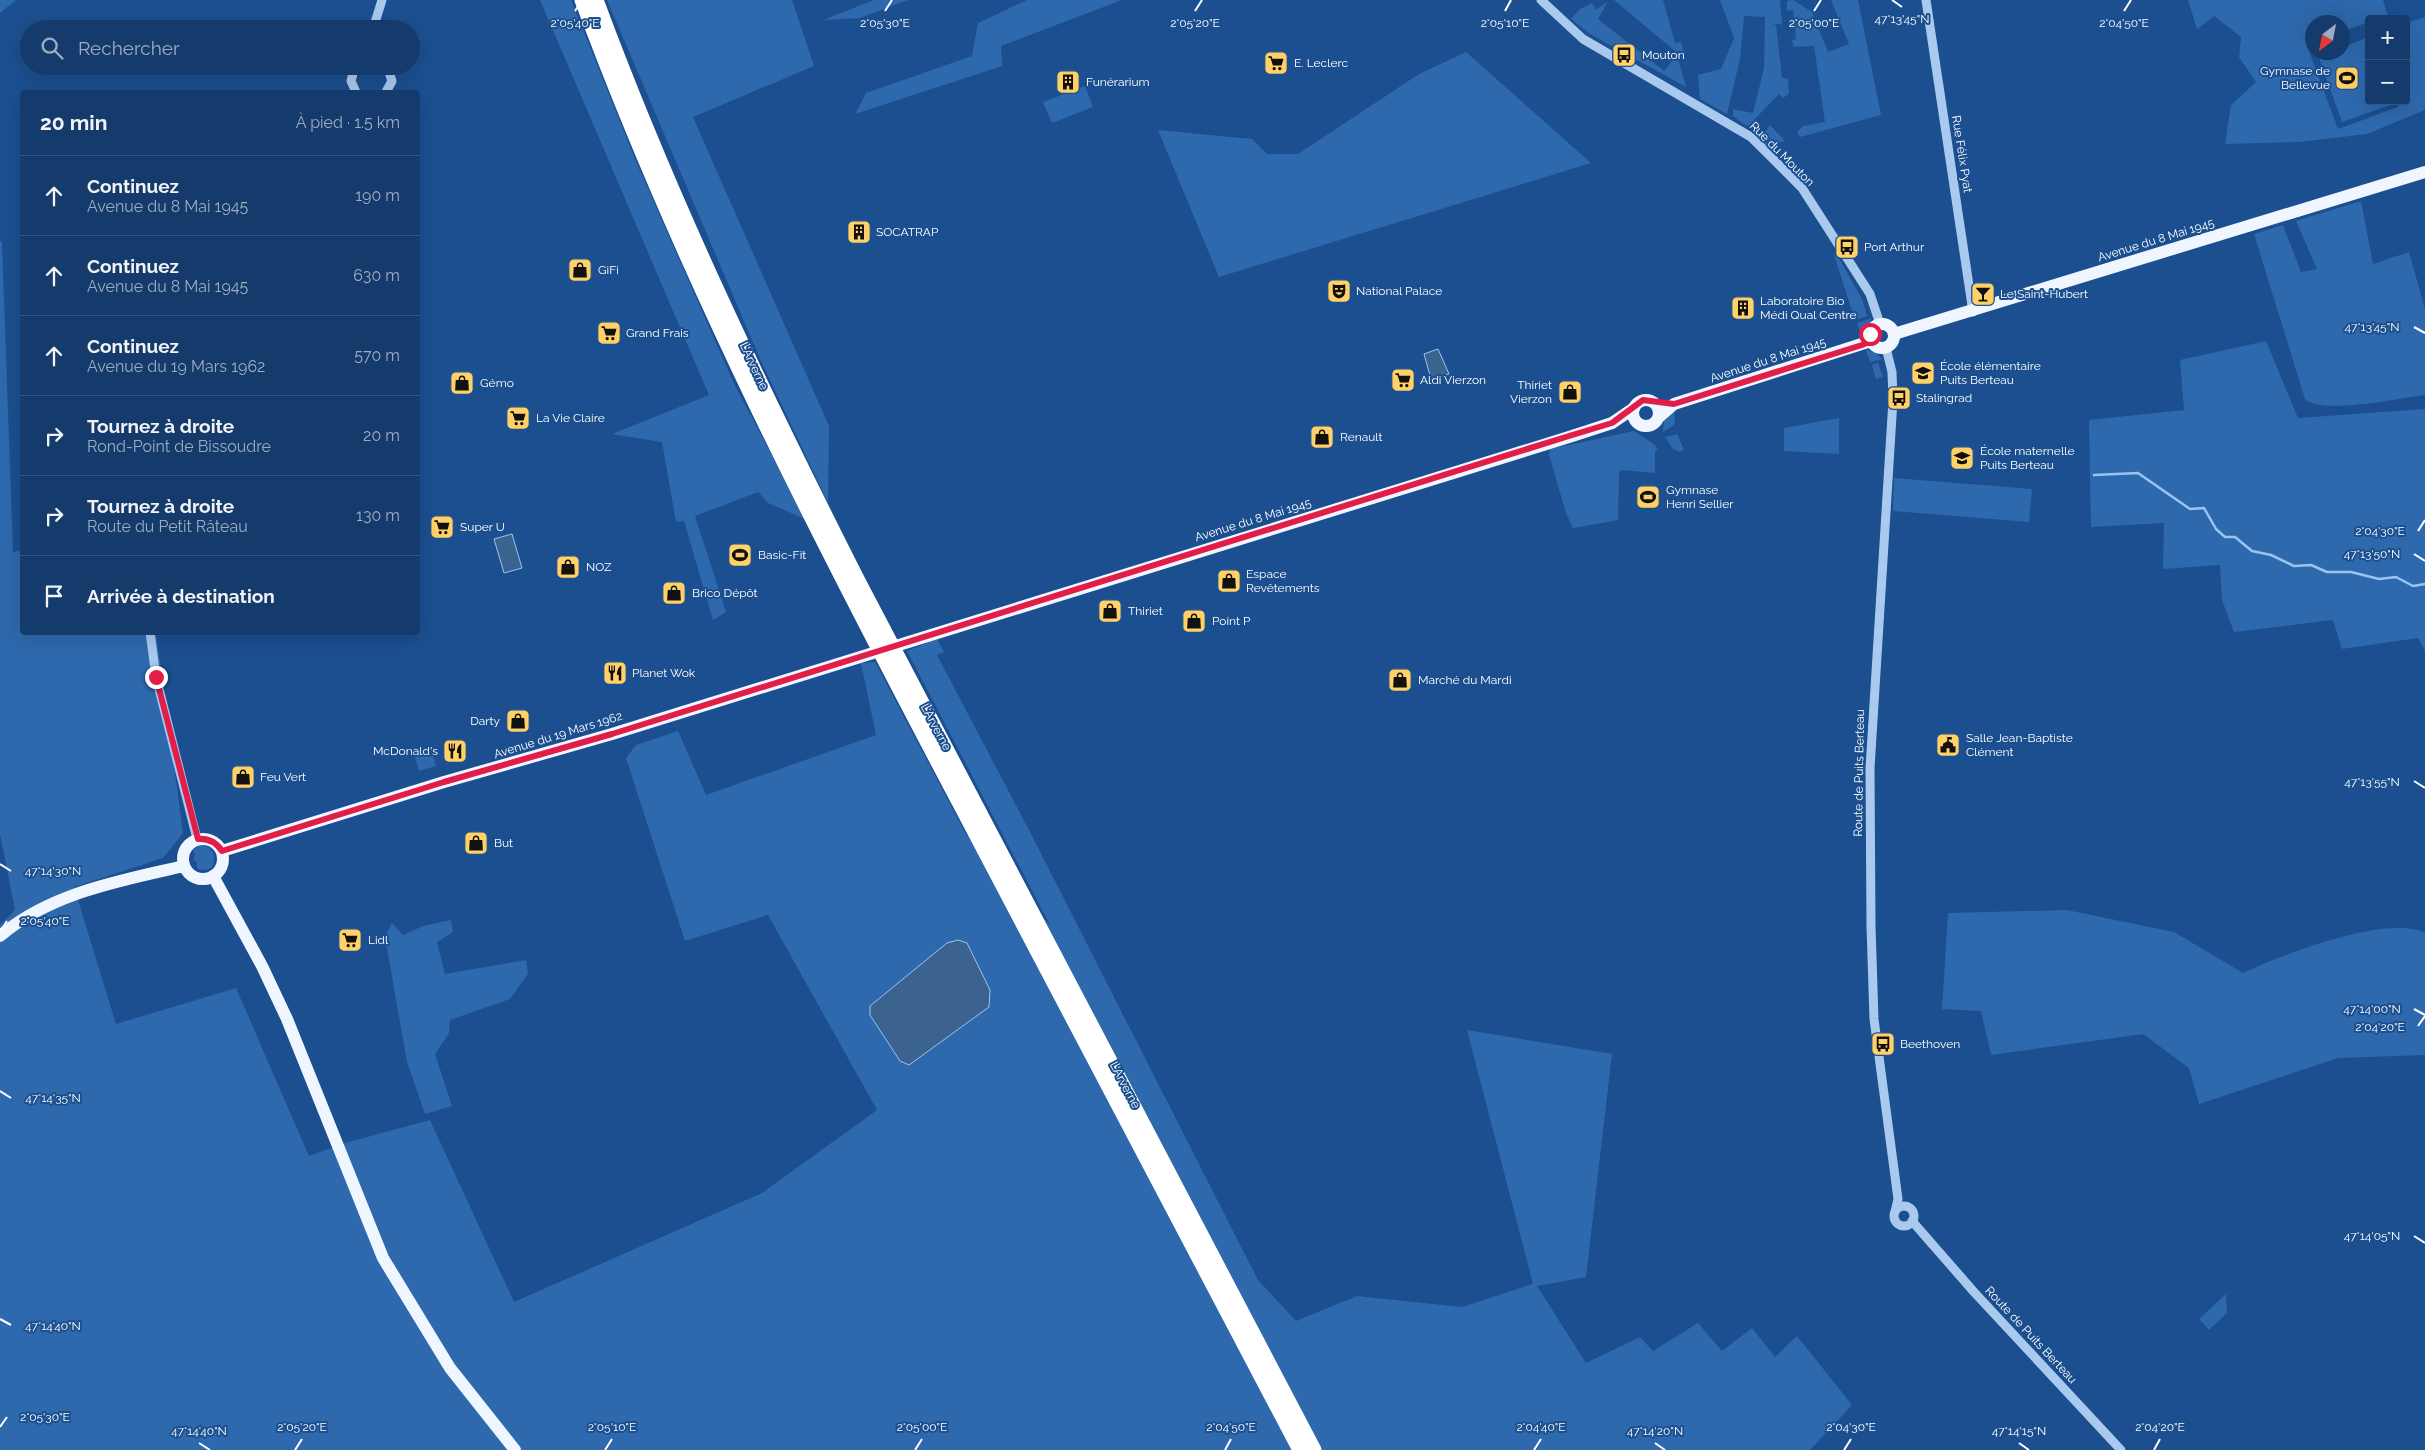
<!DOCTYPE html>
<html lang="fr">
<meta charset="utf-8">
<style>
:root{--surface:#143b6b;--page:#1d4271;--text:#f1f3f6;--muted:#9dadc1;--line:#33557e}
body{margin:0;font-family:Raleway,sans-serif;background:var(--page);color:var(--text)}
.controls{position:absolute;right:15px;top:15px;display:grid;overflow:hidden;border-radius:5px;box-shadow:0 5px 20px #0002}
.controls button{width:45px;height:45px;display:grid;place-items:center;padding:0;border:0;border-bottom:1px solid var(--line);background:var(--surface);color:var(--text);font:25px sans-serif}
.compass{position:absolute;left:2305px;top:15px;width:45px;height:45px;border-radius:50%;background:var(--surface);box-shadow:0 5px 20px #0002;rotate:212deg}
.stop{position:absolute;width:15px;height:15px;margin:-11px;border:4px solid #e11d48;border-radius:50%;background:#fff}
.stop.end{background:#e11d48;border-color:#fff;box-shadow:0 1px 5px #0008}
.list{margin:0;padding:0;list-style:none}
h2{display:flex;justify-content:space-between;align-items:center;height:65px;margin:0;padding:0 20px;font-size:21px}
h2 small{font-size:16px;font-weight:400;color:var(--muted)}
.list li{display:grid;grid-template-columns:32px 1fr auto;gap:15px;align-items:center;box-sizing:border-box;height:80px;padding:0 20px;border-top:1px solid var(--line)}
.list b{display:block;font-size:19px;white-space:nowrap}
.list p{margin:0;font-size:16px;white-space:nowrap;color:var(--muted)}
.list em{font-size:16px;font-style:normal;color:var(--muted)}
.icon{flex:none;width:28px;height:28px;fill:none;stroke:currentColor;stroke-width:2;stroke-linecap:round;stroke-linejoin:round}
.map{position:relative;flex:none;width:2425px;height:1450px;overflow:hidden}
.search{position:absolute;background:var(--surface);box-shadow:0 5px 20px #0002;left:20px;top:20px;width:400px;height:55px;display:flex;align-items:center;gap:12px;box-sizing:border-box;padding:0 18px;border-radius:28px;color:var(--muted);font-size:19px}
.panel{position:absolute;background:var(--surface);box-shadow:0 5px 20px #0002;left:20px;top:90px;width:400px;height:545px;border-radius:5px}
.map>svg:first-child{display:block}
</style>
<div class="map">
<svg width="2425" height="1450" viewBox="0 0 2425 1450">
<rect width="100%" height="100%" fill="#1b4f8f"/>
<g fill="#2e69ad">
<polygon points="0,0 16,0 0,13"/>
<polygon points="540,0 571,0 635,159 735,386 807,520 768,503 758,492 695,516 726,612 713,620 684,521 676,522 662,442 612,434 709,395"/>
<polygon points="607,0 792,0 814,66 693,117 829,426 828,503 761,361"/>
<polygon points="874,0 908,0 860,18 823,20"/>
<polygon points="1027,0 1122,0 1001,46 1002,66 855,114 866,93 972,56 978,23"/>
<polygon points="1614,0 1663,0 1675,43 1681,42 1685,57 1678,58 1686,87 1590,34 1571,19 1580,9 1592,3 1596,10 1608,1 1598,19 1664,71 1677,55 1674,50"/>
<polygon points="1720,0 1780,0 1782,24 1773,24 1776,25 1782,78 1788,79 1789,94 1783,98 1779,94 1754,120 1758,125 1755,127 1745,125 1733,116 1733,109 1753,113 1764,68 1765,17 1744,16 1740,59 1727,114 1700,99 1698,75 1721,69 1734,38"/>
<polygon points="1793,0 1812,12 1828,52 1849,44 1831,0 1858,0 1881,115 1800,137 1797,132 1803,126 1825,122 1814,46 1794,47 1792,40 1796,39 1793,10 1787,11 1787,1"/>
<polygon points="2188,0 2383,0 2388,16 2369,19 2369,22 2343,31 2342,22 2312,22 2312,40 2306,43 2338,129 2398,107 2402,101 2406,101 2406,23 2425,17 2425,110 2367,134 2299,142 2225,144 2231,105 2256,82 2239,57 2241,37 2214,16 2197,29"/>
<polygon points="2369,37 2369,101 2389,101 2390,105 2342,122 2318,55 2325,53 2342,52 2343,47"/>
<polygon points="1466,52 1591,163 1219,277 1158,130 1252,139 1267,154 1298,154 1419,74"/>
<polygon points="1085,86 1093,107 1052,123 1043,102"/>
<polygon points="1770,125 1785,141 1766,146 1761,138"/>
<path d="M 2361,201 L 2373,264 L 2409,252 L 2425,309 L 2425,395 C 2399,398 2324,415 2305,399 L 2254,234 L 2283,225 L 2301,272 L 2317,269 L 2296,221 Z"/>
<polygon points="0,241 2,242 13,552 22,550 22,632 156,633 183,833 163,858 74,887 116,1024 236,988 309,1156 345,1143 430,1120 514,1302 762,1193 877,1110 768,915 685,941 626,758 636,745 678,731 706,795 876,735 861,663 875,662 966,834 1050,925 907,651 937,639 944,652 937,655 1029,830 1258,1280 1296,1321 1357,1296 1462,1307 1533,1284 1467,1030 1612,1054 1586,1277 1537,1286 1586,1363 1640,1337 1653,1351 1698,1323 1722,1351 1752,1328 1775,1357 1797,1336 1852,1405 1810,1450 0,1450 0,925 15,910 0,834"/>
<polygon points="1834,255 1837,255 1862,299 1867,316 1858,319 1854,317"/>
<polygon points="1872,318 1862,337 1857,323"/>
<polygon points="2266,341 2298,418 2425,409 2425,651 2418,638 2342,649 2333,620 2234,632 2222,600 2220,565 2163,569 2164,523 2091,527 2089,420 2184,410 2180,360"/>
<polygon points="1866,350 1875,352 1882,359 1870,362"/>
<polygon points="1878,363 1883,377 1876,379 1872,365"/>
<polygon points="1674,410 1675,418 1674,425 1663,432 1664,418"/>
<polygon points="1839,418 1839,454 1784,451 1784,428"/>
<polygon points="1634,431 1655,445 1658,450 1655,451 1655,473 1621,470 1619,474 1618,520 1573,528 1566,513 1549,455 1550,449"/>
<polygon points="1677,434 1684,449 1680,452 1673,449 1665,437"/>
<polygon points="1894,478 2032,489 2029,522 1893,511"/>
<polygon points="431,748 436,766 419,771 414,754"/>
<path d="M 202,844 C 215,849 216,855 212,868 L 205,870 L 197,869 L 197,862 L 193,860 L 195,855 L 193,850 Z"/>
<path d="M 2067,910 L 2174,932 L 2243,973 C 2281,955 2387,914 2425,933 L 2425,1055 L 2338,1058 L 2199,1104 L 2189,1068 L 2143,1034 L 1991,1055 L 1981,1011 L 1942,1009 L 1948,913 Z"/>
<polygon points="451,920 453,932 437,942 445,974 526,960 528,974 510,999 450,1020 449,1033 435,1054 452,1106 425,1114 407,1062 385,937 392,923 403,935 423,926"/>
<polygon points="2226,1294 2227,1313 2209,1330 2199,1319"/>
</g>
<g fill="#3c6290" stroke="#9cc4f0">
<polygon points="1438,349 1449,374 1431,379 1424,354"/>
<polygon points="512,534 522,568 504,573 494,539"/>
<polygon points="958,940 967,943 990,990 989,1007 909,1065 900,1061 870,1015 870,1006 947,943"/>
</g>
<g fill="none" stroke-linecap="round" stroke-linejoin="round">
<polyline stroke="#9cc4f0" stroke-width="2.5" points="2094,475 2138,473 2190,509 2204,508 2216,529 2225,537 2235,537 2252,551 2271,555 2294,566 2311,565 2327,572 2351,572 2379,579 2396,577 2413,586 2425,584"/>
<g stroke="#a9c9ee" stroke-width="9">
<polyline points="1541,0 1583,39 1751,137 1802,188 1870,294 1880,324"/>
<polyline points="1926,0 1973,312"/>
<polyline points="373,29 382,0"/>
<polyline points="355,66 351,81 356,92"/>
<polyline points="386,92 392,81 387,66"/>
<polyline points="1886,348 1892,372 1893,400 1870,768 1871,926 1874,1019 1898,1199 1895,1212"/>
<polyline points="150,632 156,677 197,839"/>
<circle cx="1904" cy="1216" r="10"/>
<polyline points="1912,1221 1974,1292 2121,1450"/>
</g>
<g stroke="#f0f6ff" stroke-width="12">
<circle cx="1882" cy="336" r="12"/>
<polyline points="1894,334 2425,172"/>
<circle cx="1646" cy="413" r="13"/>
<polyline points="1659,417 1674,404 1871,341"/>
<circle cx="203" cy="859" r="20"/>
<polyline points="222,851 444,782 612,734 1569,437 1612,423 1634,408"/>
<polyline points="213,876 262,966 287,1019 383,1258 450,1368 515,1450"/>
<path d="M 0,936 C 50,893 122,880 184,866"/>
</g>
<g stroke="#fff" stroke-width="15">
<path d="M 582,0 C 685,278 821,541 959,802 C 1073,1018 1187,1234 1300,1450"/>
<path d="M 596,0 C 670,200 762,391 858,581 L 1314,1450"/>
</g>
</g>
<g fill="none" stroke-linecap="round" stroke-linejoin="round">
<path stroke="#e11d48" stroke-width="6" d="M 156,677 L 198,839 C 209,838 216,842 222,851 L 444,782 L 612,734 L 1569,436 L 1612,423 L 1643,400 L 1674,404 L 1862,345 L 1871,341 L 1870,334"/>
</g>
<path fill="none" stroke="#fff" stroke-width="2" d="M 1892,0 L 1902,7M 575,11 L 582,0M 885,11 L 892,0M 1195,11 L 1202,0M 1505,11 L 1511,0M 1814,11 L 1821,0M 2124,11 L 2131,0M 2414,327 L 2425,333M 2418,531 L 2425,520M 2414,554 L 2425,561M 2414,781 L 2425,788M 0,864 L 11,871M 0,932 L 7,921M 2414,1009 L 2425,1015M 2418,1026 L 2425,1016M 0,1091 L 11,1098M 2414,1236 L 2425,1243M 0,1319 L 11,1325M 0,1427 L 7,1417M 199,1443 L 210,1450M 1655,1443 L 1665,1450M 2019,1443 L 2029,1450M 295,1450 L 302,1439M 605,1450 L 612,1439M 915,1450 L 922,1439M 1225,1450 L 1231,1439M 1534,1450 L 1541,1439M 1844,1450 L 1851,1439M 2154,1450 L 2160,1439"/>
<defs>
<g id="bus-square" transform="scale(1.25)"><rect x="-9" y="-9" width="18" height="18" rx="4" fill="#ffd166" stroke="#1b4f8f"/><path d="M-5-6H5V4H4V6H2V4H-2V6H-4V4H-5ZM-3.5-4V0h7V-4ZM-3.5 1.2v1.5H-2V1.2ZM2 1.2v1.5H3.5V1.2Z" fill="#111"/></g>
<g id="supermarket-square" transform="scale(1.25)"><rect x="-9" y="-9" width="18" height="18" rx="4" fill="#ffd166" stroke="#1b4f8f"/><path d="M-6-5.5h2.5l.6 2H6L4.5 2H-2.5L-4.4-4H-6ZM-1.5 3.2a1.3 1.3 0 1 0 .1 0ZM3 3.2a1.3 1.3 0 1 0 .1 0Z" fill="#111"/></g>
<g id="stadium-square" transform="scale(1.25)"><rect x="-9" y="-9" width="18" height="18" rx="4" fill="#ffd166" stroke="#1b4f8f"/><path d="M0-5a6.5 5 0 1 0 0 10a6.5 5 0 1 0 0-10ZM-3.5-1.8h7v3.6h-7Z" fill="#111"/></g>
<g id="building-square" transform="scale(1.25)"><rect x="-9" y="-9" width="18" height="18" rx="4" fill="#ffd166" stroke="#1b4f8f"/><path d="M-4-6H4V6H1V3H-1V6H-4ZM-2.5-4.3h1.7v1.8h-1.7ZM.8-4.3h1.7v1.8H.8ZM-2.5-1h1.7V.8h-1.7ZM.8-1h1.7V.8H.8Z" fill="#111"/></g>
<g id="shop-square" transform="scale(1.25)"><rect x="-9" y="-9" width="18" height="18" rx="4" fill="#ffd166" stroke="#1b4f8f"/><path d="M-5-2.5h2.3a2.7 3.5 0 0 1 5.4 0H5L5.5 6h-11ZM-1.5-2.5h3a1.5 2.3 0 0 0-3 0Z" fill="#111"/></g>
<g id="theatre-square" transform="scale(1.25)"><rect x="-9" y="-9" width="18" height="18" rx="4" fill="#ffd166" stroke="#1b4f8f"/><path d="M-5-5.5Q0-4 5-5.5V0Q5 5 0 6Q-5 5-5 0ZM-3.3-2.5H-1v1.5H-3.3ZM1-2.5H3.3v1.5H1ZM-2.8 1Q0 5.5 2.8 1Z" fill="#111"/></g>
<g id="bar-square" transform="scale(1.25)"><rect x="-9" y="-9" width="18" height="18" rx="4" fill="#ffd166" stroke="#1b4f8f"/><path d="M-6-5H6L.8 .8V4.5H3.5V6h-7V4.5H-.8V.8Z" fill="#111"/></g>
<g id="school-square" transform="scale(1.25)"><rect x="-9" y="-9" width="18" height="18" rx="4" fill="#ffd166" stroke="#1b4f8f"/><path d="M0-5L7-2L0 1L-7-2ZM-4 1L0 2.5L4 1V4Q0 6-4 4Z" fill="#111"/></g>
<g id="restaurant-square" transform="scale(1.25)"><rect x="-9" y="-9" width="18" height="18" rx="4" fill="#ffd166" stroke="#1b4f8f"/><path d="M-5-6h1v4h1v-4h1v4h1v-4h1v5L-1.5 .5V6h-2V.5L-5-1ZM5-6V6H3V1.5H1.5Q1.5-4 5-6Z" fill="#111"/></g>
<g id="civic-square" transform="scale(1.25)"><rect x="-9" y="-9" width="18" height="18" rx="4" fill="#ffd166" stroke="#1b4f8f"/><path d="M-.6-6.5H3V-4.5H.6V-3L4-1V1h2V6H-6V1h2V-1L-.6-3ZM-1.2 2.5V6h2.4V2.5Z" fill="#111"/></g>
</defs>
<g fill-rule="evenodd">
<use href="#bus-square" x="1624" y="55"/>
<use href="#supermarket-square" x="1276" y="63"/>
<use href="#stadium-square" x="2347" y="78"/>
<use href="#building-square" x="1068" y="82"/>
<use href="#building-square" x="859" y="232"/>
<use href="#bus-square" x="1847" y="247"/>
<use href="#shop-square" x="580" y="270"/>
<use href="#theatre-square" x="1339" y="291"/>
<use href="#bar-square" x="1983" y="294"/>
<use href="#building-square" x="1743" y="308"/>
<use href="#supermarket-square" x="609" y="333"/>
<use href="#school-square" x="1923" y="373"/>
<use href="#supermarket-square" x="1403" y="380"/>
<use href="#shop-square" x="462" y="383"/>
<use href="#shop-square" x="1570" y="392"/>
<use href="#bus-square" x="1899" y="398"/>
<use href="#supermarket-square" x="518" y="418"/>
<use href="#shop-square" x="1322" y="437"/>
<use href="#school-square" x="1962" y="458"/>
<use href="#stadium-square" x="1648" y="497"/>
<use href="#supermarket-square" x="442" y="527"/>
<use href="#stadium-square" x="740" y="555"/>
<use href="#shop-square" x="568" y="567"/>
<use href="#shop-square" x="1229" y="581"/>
<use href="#shop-square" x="674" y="593"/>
<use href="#shop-square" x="1110" y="611"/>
<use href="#shop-square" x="1194" y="621"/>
<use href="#restaurant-square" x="615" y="673"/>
<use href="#shop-square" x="1400" y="680"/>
<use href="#shop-square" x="518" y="721"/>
<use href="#civic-square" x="1948" y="745"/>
<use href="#restaurant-square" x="455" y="751"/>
<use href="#shop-square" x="243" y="777"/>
<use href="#shop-square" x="476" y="843"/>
<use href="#supermarket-square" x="350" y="940"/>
<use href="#bus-square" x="1883" y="1044"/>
</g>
<g text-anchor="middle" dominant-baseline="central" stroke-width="4" stroke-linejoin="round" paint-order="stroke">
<g font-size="12" fill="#fff" stroke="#1b4f8f" text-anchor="start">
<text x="1642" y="55">Mouton</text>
<text x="1294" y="63">E. Leclerc</text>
<text x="2330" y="71" text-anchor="end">Gymnase de<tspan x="2330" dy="14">Bellevue</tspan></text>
<text x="1086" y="82">Funérarium</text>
<text x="876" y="232">SOCATRAP</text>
<text x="1864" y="247">Port Arthur</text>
<text x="598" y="270">GiFi</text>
<text x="1356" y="291">National Palace</text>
<text x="2000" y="294">Le Saint-Hubert</text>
<text x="1760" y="301">Laboratoire Bio<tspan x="1760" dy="14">Médi Qual Centre</tspan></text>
<text x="626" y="333">Grand Frais</text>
<text x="1940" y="366">École élémentaire<tspan x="1940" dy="14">Puits Berteau</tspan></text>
<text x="1420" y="380">Aldi Vierzon</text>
<text x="480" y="383">Gémo</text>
<text x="1552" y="385" text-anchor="end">Thiriet<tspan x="1552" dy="14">Vierzon</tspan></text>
<text x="1916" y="398">Stalingrad</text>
<text x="536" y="418">La Vie Claire</text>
<text x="1340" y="437">Renault</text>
<text x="1980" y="451">École maternelle<tspan x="1980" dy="14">Puits Berteau</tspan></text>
<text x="1666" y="490">Gymnase<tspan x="1666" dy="14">Henri Sellier</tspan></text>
<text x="460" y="527">Super U</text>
<text x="758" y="555">Basic-Fit</text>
<text x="586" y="567">NOZ</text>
<text x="1246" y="574">Espace<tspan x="1246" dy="14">Revêtements</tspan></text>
<text x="692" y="593">Brico Dépôt</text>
<text x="1128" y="611">Thiriet</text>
<text x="1212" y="621">Point P</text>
<text x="632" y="673">Planet Wok</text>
<text x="1418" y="680">Marché du Mardi</text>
<text x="500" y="721" text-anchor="end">Darty</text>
<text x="1966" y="738">Salle Jean-Baptiste<tspan x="1966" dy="14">Clément</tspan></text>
<text x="438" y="751" text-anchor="end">McDonald's</text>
<text x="260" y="777">Feu Vert</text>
<text x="494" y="843">But</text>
<text x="368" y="940">Lidl</text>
<text x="1900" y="1044">Beethoven</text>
</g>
<g font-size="12" fill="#fff" stroke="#1b4f8f">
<text transform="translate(1782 154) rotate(45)">Rue du Mouton</text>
<text transform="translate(1962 154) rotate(81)">Rue Félix Pyat</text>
<text transform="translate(2156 240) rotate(-17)">Avenue du 8 Mai 1945</text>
<text transform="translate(1768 360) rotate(-18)">Avenue du 8 Mai 1945</text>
<text transform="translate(754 366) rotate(65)">L'Arverne</text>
<text transform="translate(1253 520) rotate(-17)">Avenue du 8 Mai 1945</text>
<text transform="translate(936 727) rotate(62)">L'Arverne</text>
<text transform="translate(558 735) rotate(-17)">Avenue du 19 Mars 1962</text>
<text transform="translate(1859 773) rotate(-89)">Route de Puits Berteau</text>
<text transform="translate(1125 1085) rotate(62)">L'Arverne</text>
<text transform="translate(2031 1335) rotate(47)">Route de Puits Berteau</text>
</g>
</g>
<g font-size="12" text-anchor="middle" fill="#fff" stroke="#1b4f8f" stroke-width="4" stroke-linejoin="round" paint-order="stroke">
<text x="1902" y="23">47°13'45"N</text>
<text x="575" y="27">2°05'40"E</text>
<text x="885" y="27">2°05'30"E</text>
<text x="1195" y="27">2°05'20"E</text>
<text x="1505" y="27">2°05'10"E</text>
<text x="1814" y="27">2°05'00"E</text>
<text x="2124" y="27">2°04'50"E</text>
<text x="2372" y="331">47°13'45"N</text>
<text x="2380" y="535">2°04'30"E</text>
<text x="2372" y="558">47°13'50"N</text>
<text x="2372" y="786">47°13'55"N</text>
<text x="53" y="875">47°14'30"N</text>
<text x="45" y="925">2°05'40"E</text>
<text x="2372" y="1013">47°14'00"N</text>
<text x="2380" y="1031">2°04'20"E</text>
<text x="53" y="1102">47°14'35"N</text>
<text x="2372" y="1240">47°14'05"N</text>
<text x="53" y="1330">47°14'40"N</text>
<text x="45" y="1421">2°05'30"E</text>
<text x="302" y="1431">2°05'20"E</text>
<text x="612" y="1431">2°05'10"E</text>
<text x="922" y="1431">2°05'00"E</text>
<text x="1231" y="1431">2°04'50"E</text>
<text x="1541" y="1431">2°04'40"E</text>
<text x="1851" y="1431">2°04'30"E</text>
<text x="2160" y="1431">2°04'20"E</text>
<text x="199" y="1435">47°14'40"N</text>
<text x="1655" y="1435">47°14'20"N</text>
<text x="2019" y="1435">47°14'15"N</text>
</g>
</svg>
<div class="controls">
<button>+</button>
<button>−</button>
</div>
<svg class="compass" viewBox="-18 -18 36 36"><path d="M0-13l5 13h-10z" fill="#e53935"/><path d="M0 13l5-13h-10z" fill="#9dadc1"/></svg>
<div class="stop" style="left:1870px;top:334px"></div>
<div class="stop end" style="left:156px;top:677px"></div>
<div class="search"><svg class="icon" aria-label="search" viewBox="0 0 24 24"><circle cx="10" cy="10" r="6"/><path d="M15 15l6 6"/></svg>Rechercher</div>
<section class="panel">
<h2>20 min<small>À pied · 1.5 km</small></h2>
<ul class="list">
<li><svg class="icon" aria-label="ahead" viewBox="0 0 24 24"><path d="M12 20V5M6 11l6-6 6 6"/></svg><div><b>Continuez</b><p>Avenue du 8 Mai 1945</p></div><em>190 m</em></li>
<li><svg class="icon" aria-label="ahead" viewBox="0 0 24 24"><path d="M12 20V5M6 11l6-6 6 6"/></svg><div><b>Continuez</b><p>Avenue du 8 Mai 1945</p></div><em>630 m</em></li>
<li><svg class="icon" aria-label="ahead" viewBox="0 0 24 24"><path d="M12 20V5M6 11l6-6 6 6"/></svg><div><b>Continuez</b><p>Avenue du 19 Mars 1962</p></div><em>570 m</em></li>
<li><svg class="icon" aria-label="right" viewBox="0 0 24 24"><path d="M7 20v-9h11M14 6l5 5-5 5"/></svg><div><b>Tournez à droite</b><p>Rond-Point de Bissoudre</p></div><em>20 m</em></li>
<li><svg class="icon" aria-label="right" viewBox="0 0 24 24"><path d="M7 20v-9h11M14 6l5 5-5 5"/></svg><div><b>Tournez à droite</b><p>Route du Petit Râteau</p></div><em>130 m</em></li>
<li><svg class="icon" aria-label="arrive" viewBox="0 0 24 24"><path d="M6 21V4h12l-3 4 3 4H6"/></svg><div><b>Arrivée à destination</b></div></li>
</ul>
</section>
</div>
